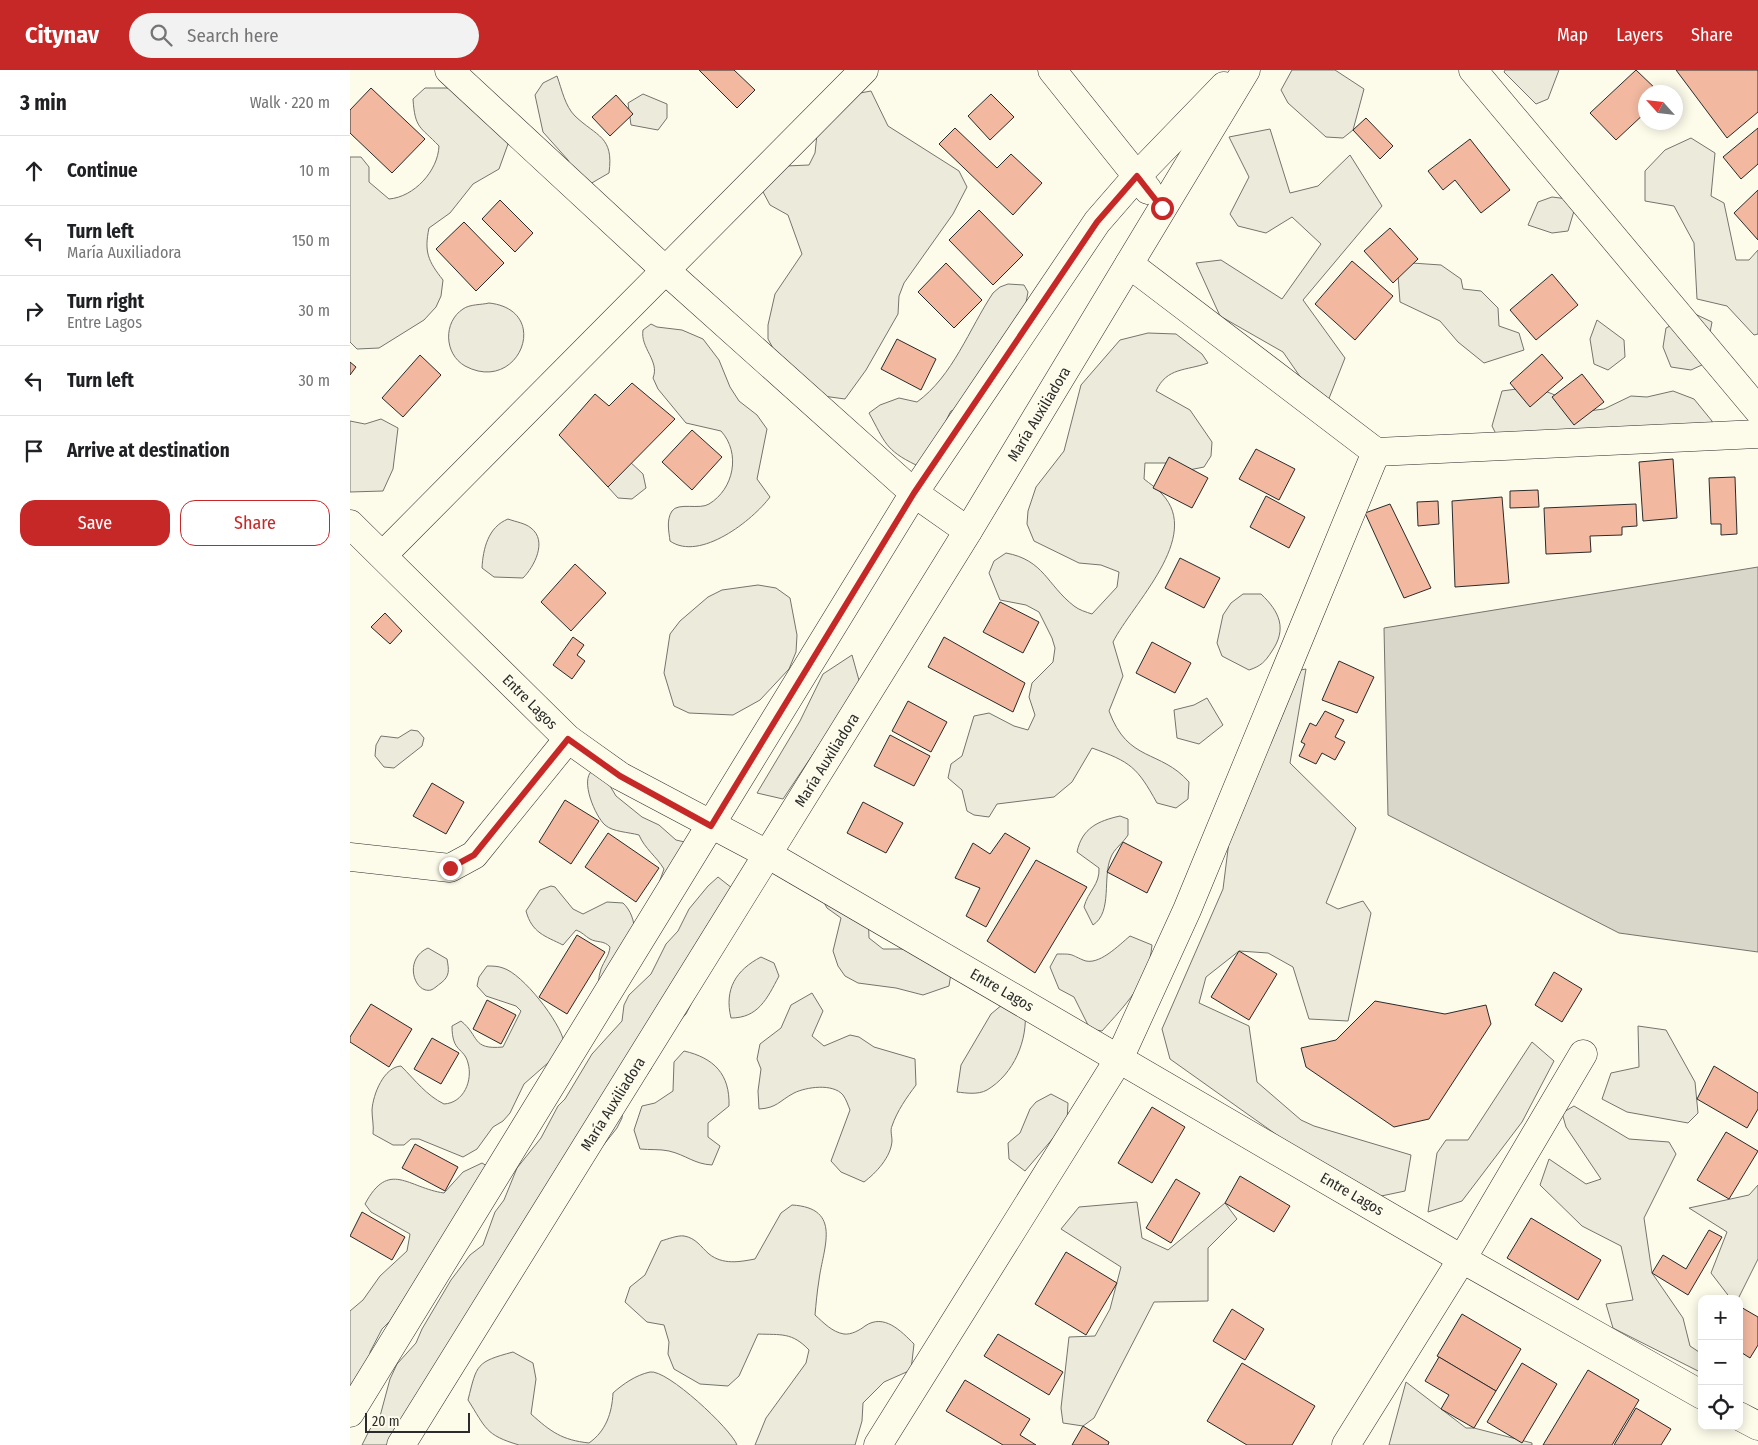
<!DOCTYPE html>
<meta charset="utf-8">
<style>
:root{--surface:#fff;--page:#f2f2f2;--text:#202124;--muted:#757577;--line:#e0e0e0;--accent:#c62828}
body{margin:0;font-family:"Fira Sans Condensed",sans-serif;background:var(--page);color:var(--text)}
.controls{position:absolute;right:15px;bottom:15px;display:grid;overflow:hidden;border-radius:10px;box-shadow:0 2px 12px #0003}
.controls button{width:45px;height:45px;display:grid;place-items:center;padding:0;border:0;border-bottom:1px solid var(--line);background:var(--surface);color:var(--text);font:25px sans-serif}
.compass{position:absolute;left:1288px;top:15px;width:45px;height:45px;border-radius:50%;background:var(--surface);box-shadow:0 2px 12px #0003;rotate:297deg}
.scale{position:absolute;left:15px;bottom:12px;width:105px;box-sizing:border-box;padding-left:5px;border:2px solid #2b2b2b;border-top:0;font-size:14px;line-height:18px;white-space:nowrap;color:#2b2b2b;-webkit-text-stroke:4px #fdfbea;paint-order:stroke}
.stop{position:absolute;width:15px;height:15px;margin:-11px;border:4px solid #c62828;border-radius:50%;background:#fff}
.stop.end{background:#c62828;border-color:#fff;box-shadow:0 1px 5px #0008}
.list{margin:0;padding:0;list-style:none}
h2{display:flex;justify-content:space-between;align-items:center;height:65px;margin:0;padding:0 20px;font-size:21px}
h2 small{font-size:16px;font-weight:400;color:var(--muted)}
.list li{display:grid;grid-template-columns:32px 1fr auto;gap:15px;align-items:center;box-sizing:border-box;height:70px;padding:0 20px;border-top:1px solid var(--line)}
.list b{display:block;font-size:19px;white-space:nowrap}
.list p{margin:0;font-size:16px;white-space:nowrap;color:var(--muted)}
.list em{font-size:16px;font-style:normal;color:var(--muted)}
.actions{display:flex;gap:10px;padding:15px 20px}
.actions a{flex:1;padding:11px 0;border:1px solid var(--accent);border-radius:15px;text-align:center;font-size:18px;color:var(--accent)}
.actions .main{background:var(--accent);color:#fff}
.icon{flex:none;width:28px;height:28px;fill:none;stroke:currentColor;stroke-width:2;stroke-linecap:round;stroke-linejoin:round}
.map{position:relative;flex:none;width:1408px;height:1375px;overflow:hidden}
header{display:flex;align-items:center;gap:30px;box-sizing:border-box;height:70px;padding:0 25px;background:var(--accent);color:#fff}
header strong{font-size:24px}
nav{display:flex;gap:28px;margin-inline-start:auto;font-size:18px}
.search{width:350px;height:45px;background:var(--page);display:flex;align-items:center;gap:12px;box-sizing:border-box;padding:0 18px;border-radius:28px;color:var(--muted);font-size:19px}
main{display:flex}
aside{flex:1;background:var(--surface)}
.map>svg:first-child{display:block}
</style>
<header>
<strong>Citynav</strong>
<div class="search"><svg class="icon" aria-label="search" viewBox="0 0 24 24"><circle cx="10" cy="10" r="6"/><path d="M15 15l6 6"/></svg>Search here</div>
<nav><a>Map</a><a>Layers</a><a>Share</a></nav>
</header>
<main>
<aside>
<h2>3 min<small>Walk · 220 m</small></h2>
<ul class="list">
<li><svg class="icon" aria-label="ahead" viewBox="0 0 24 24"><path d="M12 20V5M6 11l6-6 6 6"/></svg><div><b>Continue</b></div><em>10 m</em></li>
<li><svg class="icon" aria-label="left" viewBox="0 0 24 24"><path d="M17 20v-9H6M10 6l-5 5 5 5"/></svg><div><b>Turn left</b><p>María Auxiliadora</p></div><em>150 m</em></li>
<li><svg class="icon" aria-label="right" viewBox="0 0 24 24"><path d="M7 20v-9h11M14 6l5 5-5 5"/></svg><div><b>Turn right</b><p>Entre Lagos</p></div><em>30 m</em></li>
<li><svg class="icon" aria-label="left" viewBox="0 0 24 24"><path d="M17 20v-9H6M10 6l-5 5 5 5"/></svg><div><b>Turn left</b></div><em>30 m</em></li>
<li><svg class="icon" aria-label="arrive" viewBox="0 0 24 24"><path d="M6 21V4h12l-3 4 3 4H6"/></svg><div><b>Arrive at destination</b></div></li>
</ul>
<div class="actions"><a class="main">Save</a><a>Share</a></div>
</aside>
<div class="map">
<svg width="1408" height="1375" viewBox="0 0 1408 1375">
<rect width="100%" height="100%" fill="#fdfbea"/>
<g fill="#ecebdb" stroke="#74746e">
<polygon points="942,0 985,0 1014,19 1003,60 993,68 976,67 938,33 931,20"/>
<polygon points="1155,0 1209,0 1198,29 1186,34 1154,2"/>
<path d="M 207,6 C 212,20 215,36 225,46 C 247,67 264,66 259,103 L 240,114 L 227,109 L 218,90 L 193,62 L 185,25 L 193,13 Z"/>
<path d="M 75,18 L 104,18 L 156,59 L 158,74 L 149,99 L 123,114 L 100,143 L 79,158 C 74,182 78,191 93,210 L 91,226 L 86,237 L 74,250 L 29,278 L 7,279 L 0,272 L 0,87 L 11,87 L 19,97 L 19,112 L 39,129 C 64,127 88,101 89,76 C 70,56 65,59 63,29 Z"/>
<polygon points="521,21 538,56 609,101 617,117 603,144 554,213 549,226 548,244 516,300 495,329 473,326 436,302 418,269 418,255 425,224 452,184 438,145 420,135 412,120 436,96 459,95 465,83 468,55 483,28"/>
<polygon points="293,24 317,34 317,48 308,60 281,55 278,33"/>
<polygon points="920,59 940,123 968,116 1000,85 1032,136 953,230 995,288 974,341 933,282 870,246 846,193 871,190 932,229 971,174 942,147 916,163 888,156 880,144 899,107 879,67"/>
<polygon points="1341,68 1365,83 1361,126 1374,133 1386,190 1399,190 1408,180 1408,264 1404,265 1377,236 1347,229 1344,173 1324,136 1295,131 1295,101 1315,80"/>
<polygon points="1202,127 1218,129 1224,141 1218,161 1202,163 1178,155 1188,132"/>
<polygon points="1047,192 1091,195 1111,209 1113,219 1131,221 1148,238 1149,256 1169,263 1174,280 1134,293 1108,272 1090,251 1050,232"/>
<path d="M 658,214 L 674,215 L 678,222 L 675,238 L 615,335 L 601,341 C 591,357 587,389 566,395 C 535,380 535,372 519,343 L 530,335 L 549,328 L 567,332 C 603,306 619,259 643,223 L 650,217 Z"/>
<path d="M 139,233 C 203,240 169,325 115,296 C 94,284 93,252 113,239 C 120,234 131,235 139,233 Z"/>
<polygon points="1345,244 1362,252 1354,294 1341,300 1321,297 1313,277 1316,258"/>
<polygon points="1247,250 1274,270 1275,287 1258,300 1244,294 1240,269"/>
<path d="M 301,254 L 307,257 L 332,260 L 353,269 L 369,290 L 380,317 L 389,331 L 407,345 L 417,359 L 407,409 L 420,427 C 403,450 350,492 320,471 C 319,462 316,450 322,441 C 328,432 350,440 359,434 C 384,419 391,383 371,361 L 336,353 L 308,319 L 303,308 C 310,291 290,278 293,260 Z"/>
<path d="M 798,263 L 826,264 L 852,284 L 858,293 C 836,301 817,297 806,321 L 840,340 L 862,372 L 861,386 L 854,397 L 839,400 L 817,393 L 795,393 L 794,409 C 800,414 807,418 812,424 C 853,467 782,534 763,572 L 773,606 L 759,641 C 778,693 810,679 839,712 L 838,729 L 826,738 L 807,733 C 787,697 781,692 742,678 L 722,712 L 704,727 L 647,734 L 639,747 L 624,745 L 617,741 L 612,720 L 598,708 L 601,694 L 612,686 L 624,646 L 639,643 L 664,656 L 678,660 L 685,645 L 679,627 L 682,613 L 703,592 L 705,578 L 702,568 L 689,542 L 676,535 L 650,530 L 639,503 L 644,491 L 656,483 C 694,490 697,515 724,536 C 729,540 736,542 742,544 L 767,517 L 769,502 L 751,495 L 729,493 L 684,471 L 677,454 L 678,441 L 686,417 L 714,381 L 731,315 L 770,270 Z"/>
<path d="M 1174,318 C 1198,319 1212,327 1231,342 L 1254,339 L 1281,326 L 1297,327 L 1323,321 L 1344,329 L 1362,351 L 1364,374 L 1147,366 L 1142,356 L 1152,321 Z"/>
<polygon points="31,349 48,358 43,399 33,421 0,422 0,351 15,354"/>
<polygon points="278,390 293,404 296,418 282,429 268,428 258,417 257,408"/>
<path d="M 158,449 C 166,452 175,453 181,458 C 198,471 184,497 173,508 L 144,507 L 132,498 C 133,479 138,457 158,449 Z"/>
<polygon points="408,515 426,518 440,528 447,565 446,582 439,599 410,630 383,645 339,643 324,636 314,603 320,564 330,551 358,527 372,520"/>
<path d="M 893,524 L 911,524 C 930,542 937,559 922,581 C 915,592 911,596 899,600 L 872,586 L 867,573 L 873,545 L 881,533 Z"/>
<polygon points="502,585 510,614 433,729 407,723 450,651 473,604"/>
<polygon points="956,599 940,693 1006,758 976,833 988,839 1013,831 1021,843 998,951 959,949 943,897 918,883 889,881 856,907 849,933 899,956 907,1012 951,1050 964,1056 1061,1085 1055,1121 1017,1129 820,989 812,959 873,819 890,684 922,605"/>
<polygon points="857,628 873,655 849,674 827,668 824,640 844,635"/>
<polygon points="61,660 68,661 74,668 72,676 44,698 34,697 25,686 26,675 31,666 48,668"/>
<path d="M 242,701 L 260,716 L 266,726 L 292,747 L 309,755 L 326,770 L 339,773 L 309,813 L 314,799 C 306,786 295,779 289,765 C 278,762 263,762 255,755 C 245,746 230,710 242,701 Z"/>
<path d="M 770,746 L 778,749 L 778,765 C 773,773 764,779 761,787 C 752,807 763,842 743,855 L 734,837 C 738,821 750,815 749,798 L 727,782 C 732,758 748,751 770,746 Z"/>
<polygon points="368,807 387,822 341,934 336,944 305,977 301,999 273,1037 272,1048 267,1058 244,1087 87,1343 59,1375 12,1375 20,1359 29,1350 40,1309 47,1294 66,1273 72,1259 101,1210 120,1185 133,1175 145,1142 154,1130 167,1098 191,1068 208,1036 215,1029 242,984 272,951 274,935 279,925 301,904 316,874 328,861 339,839 358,816"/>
<path d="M 201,816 L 205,817 L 223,839 L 233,844 L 257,832 L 273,833 C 304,862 268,942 234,957 C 223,937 239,937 246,923 C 249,916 248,907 251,899 C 254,891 259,886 260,877 C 254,870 247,873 240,869 C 235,866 232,862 226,860 L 213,875 C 195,866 182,863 176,841 L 190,820 Z"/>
<polygon points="470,825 518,839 519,868 533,879 574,879 601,903 599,916 573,925 546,918 508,913 495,906 488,896 483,881 491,848 477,838"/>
<path d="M 780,866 L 802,875 C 799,912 775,935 752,961 L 740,959 L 724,927 L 709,919 L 700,897 L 707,884 C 724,884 719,884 733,890 C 748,897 769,875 780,866 Z"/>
<path d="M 78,878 L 97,889 C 99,900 100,906 91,913 C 88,915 84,919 81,920 C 64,924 53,889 78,878 Z"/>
<path d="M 411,887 L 424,893 L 429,906 C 417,929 408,948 381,948 C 374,919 386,900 411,887 Z"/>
<path d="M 137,896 C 142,896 148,896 153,898 C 173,904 210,952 214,972 L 199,992 L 174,1014 L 160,1043 L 153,1051 L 143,1057 L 127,1079 L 113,1087 L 69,1069 L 61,1069 L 54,1075 L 43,1075 L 23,1064 C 24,1056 22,1048 22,1040 C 23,1024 34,997 51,996 C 66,1011 76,1025 94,1034 C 114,1033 123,1010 118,993 C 114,977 102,983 102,956 L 111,951 C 130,966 121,980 153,977 L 171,941 L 166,936 L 136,926 L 127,916 L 129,907 Z"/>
<path d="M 462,923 L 473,941 L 462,966 L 474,976 L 500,965 L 509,967 L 524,977 L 565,989 L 566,1015 C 557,1027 547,1041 542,1056 C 540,1060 542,1066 542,1071 C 541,1087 526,1103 514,1112 L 491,1102 L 481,1091 L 500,1040 C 498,1035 496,1029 493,1025 C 483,1013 456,1017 444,1023 C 429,1031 427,1038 409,1039 L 408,1021 L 411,999 L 407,989 L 410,974 L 431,958 L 441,935 Z"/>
<path d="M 653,934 L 675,940 C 678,970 664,1004 637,1020 C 628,1025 616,1023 607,1022 L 611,995 L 641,944 Z"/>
<polygon points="1288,956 1316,960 1345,1012 1348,1043 1338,1053 1277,1042 1252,1029 1261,1003 1289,997"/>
<polygon points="1182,972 1204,991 1172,1052 1112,1131 1078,1142 1087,1083 1096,1070 1118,1070"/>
<path d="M 334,981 C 364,988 380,1004 379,1036 L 358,1053 L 358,1067 L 370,1076 L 362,1095 C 344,1094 336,1085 319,1081 C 310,1079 300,1080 290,1079 L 284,1060 L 292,1036 L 305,1033 L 323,1021 L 324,992 Z"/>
<polygon points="701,1024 718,1033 717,1052 675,1101 659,1089 658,1073 670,1063 680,1039 686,1032"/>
<polygon points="1224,1036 1279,1069 1319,1072 1326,1084 1294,1148 1302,1203 1333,1248 1340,1276 1352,1284 1352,1303 1263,1258 1256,1234 1283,1230 1271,1176 1232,1156 1190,1115 1199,1089 1236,1114 1251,1109 1216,1057 1212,1043"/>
<path d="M 132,1093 L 137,1096 L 40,1251 L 32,1259 L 20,1282 L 21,1296 L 0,1328 L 0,1241 L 13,1230 L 30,1206 L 57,1181 L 60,1164 L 21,1142 L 15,1134 C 39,1089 58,1118 94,1123 L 113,1102 Z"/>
<polygon points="1408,1115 1408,1189 1388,1229 1381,1229 1361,1203 1377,1162 1339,1138 1399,1125"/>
<polygon points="787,1132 792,1168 818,1180 875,1133 887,1149 858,1178 858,1231 804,1232 744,1348 733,1356 713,1353 711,1338 719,1267 745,1266 760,1239 771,1197 711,1159 729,1137"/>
<path d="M 442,1135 C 493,1138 473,1178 469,1210 C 467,1222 466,1234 465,1245 C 474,1253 482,1262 494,1264 C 501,1265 510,1260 515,1256 C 534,1243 551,1261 564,1274 L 561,1300 L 534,1312 L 513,1333 L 512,1351 L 505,1375 L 405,1375 L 416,1348 L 456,1293 L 459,1280 C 442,1262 431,1265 408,1264 L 389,1306 L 378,1316 L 350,1314 L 324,1299 L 318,1284 L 319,1272 L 314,1255 L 297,1252 L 275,1232 L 280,1217 L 295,1205 L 311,1171 C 318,1169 328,1165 334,1166 C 346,1168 351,1177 359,1184 C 373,1195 389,1192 405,1189 L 431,1143 Z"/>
<path d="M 163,1282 L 183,1293 L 186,1309 L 181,1344 C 201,1362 212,1370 239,1373 C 256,1361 262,1343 263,1323 C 273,1314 286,1305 300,1302 C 317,1299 381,1359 387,1375 L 169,1375 C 135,1365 136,1358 118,1330 C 127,1294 126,1292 163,1282 Z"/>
<polygon points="1056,1312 1116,1358 1124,1358 1182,1373 1182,1375 1039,1375"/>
</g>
<polygon fill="#d8d7c9" stroke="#74746e" points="1408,497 1408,882 1269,863 1038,745 1034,558"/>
<g fill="#f2b8a0" stroke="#2b2b2b">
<polygon points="349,0 384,0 405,20 387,38"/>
<polygon points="1286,0 1309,22 1296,22 1296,42 1266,70 1240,43"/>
<polygon points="1326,0 1408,0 1408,42 1377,68"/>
<polygon points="21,18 75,69 42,103 0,63 0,40"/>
<polygon points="641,24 664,47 640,70 618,46"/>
<polygon points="266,25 283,44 260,66 242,47"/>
<polygon points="1016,48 1043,76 1030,89 1003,60"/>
<polygon points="605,58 647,98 661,84 692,113 663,145 589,74"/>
<polygon points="1408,58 1408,94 1391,109 1373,87"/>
<polygon points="1120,69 1160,120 1131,143 1105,110 1093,120 1078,101"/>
<polygon points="1408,120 1408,170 1384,143"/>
<polygon points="150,130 183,163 165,182 132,149"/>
<polygon points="629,140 673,185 643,215 599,170"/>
<polygon points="114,152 154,193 126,221 86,179"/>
<polygon points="1040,158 1068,189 1043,213 1014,181"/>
<polygon points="1002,191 1043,226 1005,270 965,234"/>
<polygon points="596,193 632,230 604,258 568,222"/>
<polygon points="1202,204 1228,235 1186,270 1160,240"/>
<polygon points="547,269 586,289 571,320 531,299"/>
<polygon points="1192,284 1213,308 1180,337 1160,313"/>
<polygon points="70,285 91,305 53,347 32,328"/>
<polygon points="0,292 6,297 0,305"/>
<polygon points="1232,304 1254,332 1224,355 1202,327"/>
<polygon points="282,313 325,349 258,417 209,365 245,324 259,336"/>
<polygon points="342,360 372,387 342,420 312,392"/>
<polygon points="906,379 945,399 929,430 889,409"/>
<polygon points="819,387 858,408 842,438 803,418"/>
<polygon points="1323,389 1327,448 1293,451 1289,392"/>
<polygon points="1385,407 1387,464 1371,465 1371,454 1361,454 1359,408"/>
<polygon points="1188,420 1189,437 1160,438 1160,421"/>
<polygon points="916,426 955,447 939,478 900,457"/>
<polygon points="1152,427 1159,513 1105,517 1102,431"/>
<polygon points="1088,431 1089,454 1068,456 1067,432"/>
<polygon points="1040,434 1081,518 1054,528 1015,443"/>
<polygon points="1286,434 1287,456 1272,457 1272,465 1240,466 1241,482 1196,484 1194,438"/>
<polygon points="830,488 870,508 854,538 815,518"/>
<polygon points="225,494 256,523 221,561 191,532"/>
<polygon points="650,532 689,552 673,583 633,562"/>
<polygon points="35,543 52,561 40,574 21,557"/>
<polygon points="223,567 234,575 227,585 235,591 222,609 203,595"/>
<polygon points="594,567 675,613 663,642 578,597"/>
<polygon points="802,572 841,593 825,623 786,603"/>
<polygon points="989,591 1024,607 1007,643 972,630"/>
<polygon points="558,631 597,652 581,682 542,661"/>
<polygon points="975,641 994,650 985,667 995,672 985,690 972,683 966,694 949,686 955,674 951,672 960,653 966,656"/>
<polygon points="540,665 580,686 564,716 524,696"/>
<polygon points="82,713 114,732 96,764 63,746"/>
<polygon points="215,730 249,751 221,794 189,772"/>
<polygon points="513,732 553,753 536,783 497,763"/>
<polygon points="258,763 309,798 286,832 235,797"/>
<polygon points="655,763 680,778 636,857 616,846 630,818 605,808 623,773 640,784"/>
<polygon points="773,772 812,792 797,823 757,802"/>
<polygon points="686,790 737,817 685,903 637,871"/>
<polygon points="227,865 255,882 217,944 189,927"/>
<polygon points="889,881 927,904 899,950 861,927"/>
<polygon points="1204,902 1232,919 1212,952 1185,935"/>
<polygon points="137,930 166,945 151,974 123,959"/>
<polygon points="1025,931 1095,944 1136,935 1141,954 1079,1049 1044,1057 956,997 951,978 986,970"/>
<polygon points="21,934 62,959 39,997 0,972 0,967"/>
<polygon points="82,968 109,983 91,1014 64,999"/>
<polygon points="1364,996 1408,1023 1408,1039 1397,1058 1347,1029"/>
<polygon points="802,1037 835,1057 802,1113 768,1093"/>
<polygon points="1376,1062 1408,1081 1379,1129 1347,1110"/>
<polygon points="65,1074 108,1097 95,1121 52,1098"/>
<polygon points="890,1106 940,1136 924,1162 875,1133"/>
<polygon points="826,1109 850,1123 821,1173 796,1158"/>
<polygon points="12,1142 55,1167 42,1190 0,1166"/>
<polygon points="1181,1148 1251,1190 1228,1230 1157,1188"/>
<polygon points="1359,1160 1372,1167 1338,1225 1302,1203 1313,1185 1336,1199"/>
<polygon points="716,1182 767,1213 736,1265 685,1234"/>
<polygon points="1389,1236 1408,1247 1408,1275 1400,1288 1389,1281"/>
<polygon points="882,1239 914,1259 895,1290 863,1271"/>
<polygon points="1112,1244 1171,1279 1146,1321 1087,1286"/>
<polygon points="648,1264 713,1302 699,1325 634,1286"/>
<polygon points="1089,1287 1146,1321 1124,1358 1091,1339 1099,1325 1075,1311"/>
<polygon points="892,1293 965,1336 942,1375 897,1375 857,1351"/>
<polygon points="1172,1293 1207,1314 1172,1373 1137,1352"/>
<polygon points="1238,1300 1289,1330 1262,1375 1193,1375"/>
<polygon points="615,1310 680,1349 670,1365 686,1375 653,1375 596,1341"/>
<polygon points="1286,1338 1321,1359 1311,1375 1264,1375"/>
<polygon points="733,1356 759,1372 758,1375 722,1375"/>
</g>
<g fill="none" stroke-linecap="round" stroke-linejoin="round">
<g stroke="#2b2b2b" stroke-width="29">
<g id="minor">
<polyline points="99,0 314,199 564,423 618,461"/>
<polyline points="702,0 798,120"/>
<polyline points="1123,0 1408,340"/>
<polyline points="779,194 1026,382 1408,364"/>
<polyline points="0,454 218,669 270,706 419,785 1112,1189 1352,1325"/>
<polyline points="33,485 514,0"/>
<polyline points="0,787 100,798 124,785 218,669"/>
<polyline points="0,1343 564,423 747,152 787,106 874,16"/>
<polyline points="1389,1346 1408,1356"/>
<polyline points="51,1375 618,461 896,0"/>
<polyline points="528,1375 769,989 837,840 1026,382"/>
<polyline points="996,1375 1112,1189 1233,984"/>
</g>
</g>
<use href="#minor" stroke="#fdfbea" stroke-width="28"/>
</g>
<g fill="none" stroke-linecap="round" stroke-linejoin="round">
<polyline stroke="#c62828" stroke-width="6" points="100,798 124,785 218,669 270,706 361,756 564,423 747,152 787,106 812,138"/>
</g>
<g text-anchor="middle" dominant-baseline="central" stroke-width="4" stroke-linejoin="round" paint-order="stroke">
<g font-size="15" fill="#2b2b2b" stroke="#fdfbea">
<text transform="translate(689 344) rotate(-59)">María Auxiliadora</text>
<text transform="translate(180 632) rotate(45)">Entre Lagos</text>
<text transform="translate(477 690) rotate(-58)">María Auxiliadora</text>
<text transform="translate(652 920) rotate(30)">Entre Lagos</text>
<text transform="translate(263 1034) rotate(-58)">María Auxiliadora</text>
<text transform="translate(1002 1124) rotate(30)">Entre Lagos</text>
</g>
</g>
</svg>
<div class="controls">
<button>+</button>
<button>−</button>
<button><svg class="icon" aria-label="locate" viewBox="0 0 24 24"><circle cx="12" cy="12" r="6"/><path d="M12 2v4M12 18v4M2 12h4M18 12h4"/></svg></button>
</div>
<svg class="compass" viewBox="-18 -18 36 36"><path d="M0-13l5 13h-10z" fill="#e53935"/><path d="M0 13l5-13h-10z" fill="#757577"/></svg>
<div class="scale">20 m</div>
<div class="stop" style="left:812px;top:138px"></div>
<div class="stop end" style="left:100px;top:798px"></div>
</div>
</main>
